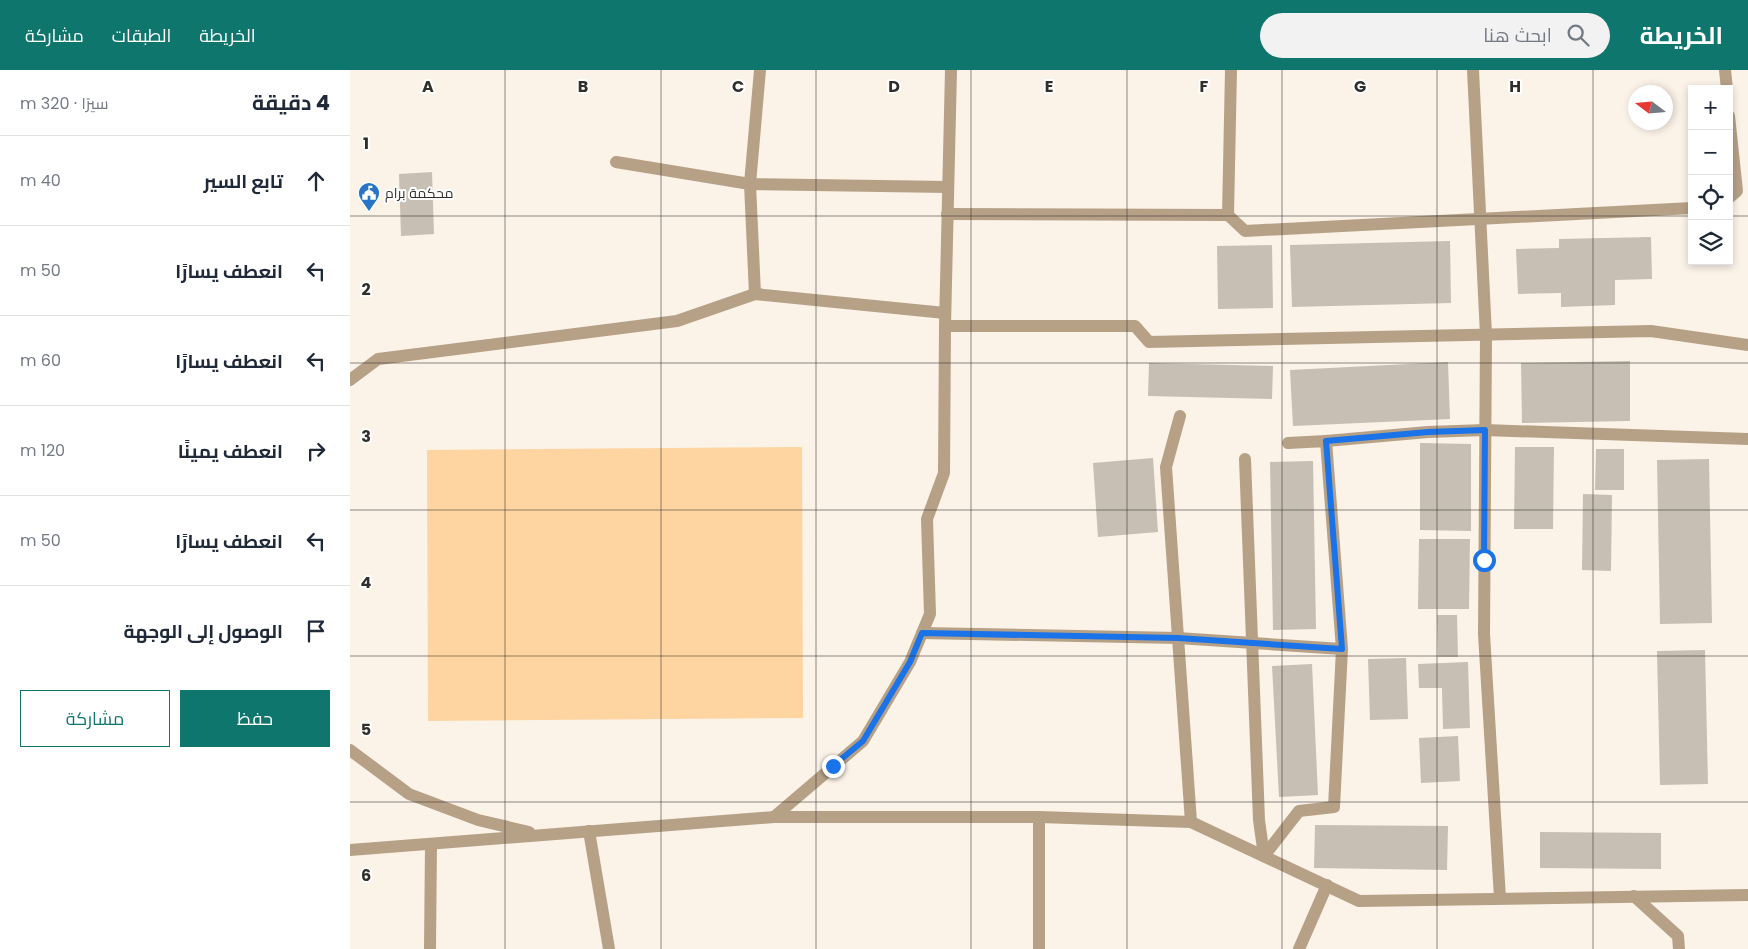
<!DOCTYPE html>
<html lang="ar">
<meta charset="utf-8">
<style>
:root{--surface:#fff;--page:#f2f2f3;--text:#1f2937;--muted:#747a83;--line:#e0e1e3;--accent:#0f766e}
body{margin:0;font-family:Poppins,Cairo,sans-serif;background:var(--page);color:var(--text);direction:rtl}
.controls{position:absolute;right:15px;top:15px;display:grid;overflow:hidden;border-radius:0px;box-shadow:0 2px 8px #0003}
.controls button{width:45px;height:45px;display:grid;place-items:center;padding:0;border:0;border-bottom:1px solid var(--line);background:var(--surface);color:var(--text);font:25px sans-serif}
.compass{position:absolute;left:1278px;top:15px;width:45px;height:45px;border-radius:50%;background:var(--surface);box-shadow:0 2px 8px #0003;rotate:286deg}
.stop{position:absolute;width:15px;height:15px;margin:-11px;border:4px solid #1a73e8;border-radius:50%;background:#fff}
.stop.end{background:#1a73e8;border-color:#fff;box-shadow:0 1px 5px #0008}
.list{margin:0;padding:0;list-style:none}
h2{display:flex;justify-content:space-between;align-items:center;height:65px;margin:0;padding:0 20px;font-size:21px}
h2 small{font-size:16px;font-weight:400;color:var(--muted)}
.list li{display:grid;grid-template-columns:32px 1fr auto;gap:15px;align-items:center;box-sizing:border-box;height:90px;padding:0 20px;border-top:1px solid var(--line)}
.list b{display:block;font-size:19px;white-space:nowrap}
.list em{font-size:16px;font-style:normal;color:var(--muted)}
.actions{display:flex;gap:10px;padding:15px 20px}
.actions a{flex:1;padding:11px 0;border:1px solid var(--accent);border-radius:0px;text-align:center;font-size:18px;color:var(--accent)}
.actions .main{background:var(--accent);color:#fff}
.icon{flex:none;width:28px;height:28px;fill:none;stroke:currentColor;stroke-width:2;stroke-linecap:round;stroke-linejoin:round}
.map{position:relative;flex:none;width:1398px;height:879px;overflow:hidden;direction:ltr}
header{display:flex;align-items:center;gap:30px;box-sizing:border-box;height:70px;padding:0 25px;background:var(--accent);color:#fff}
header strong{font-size:24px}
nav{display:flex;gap:28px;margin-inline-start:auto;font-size:18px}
.search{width:350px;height:45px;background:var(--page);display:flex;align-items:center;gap:12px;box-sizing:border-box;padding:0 18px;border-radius:28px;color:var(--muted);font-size:19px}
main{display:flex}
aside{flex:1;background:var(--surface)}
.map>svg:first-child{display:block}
</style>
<header>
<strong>الخريطة</strong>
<div class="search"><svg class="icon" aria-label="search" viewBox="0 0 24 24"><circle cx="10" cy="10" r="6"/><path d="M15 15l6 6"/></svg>ابحث هنا</div>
<nav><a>الخريطة</a><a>الطبقات</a><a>مشاركة</a></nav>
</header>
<main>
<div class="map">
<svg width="1398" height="879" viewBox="0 0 1398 879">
<rect width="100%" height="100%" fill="#fbf2e8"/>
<polygon fill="#fed4a0" points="452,377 453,648 78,651 77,380"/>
<g fill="#c7beb4">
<polygon points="82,102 84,164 51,166 49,104"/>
<polygon points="1301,167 1302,209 1265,210 1265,235 1211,237 1211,223 1168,224 1166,179 1209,178 1209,169"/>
<polygon points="1100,171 1101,233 942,237 940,175"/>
<polygon points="922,175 923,238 868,239 867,176"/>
<polygon points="1280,291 1280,351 1172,353 1171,293"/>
<polygon points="1098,292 1100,349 943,356 940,300"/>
<polygon points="799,293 923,296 922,329 798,326"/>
<polygon points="1070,373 1121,374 1121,461 1070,460"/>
<polygon points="1165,377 1204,377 1203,459 1164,459"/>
<polygon points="1246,379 1274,379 1274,420 1245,420"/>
<polygon points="803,388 808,462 748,467 743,393"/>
<polygon points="1359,389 1362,553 1310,554 1307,390"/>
<polygon points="963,391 966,559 923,560 920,392"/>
<polygon points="1233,424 1262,425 1261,501 1232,500"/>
<polygon points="1069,469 1120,469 1119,539 1068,539"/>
<polygon points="1087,545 1107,545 1108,587 1088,587"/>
<polygon points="1355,580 1358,714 1310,715 1307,581"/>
<polygon points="1056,588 1058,649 1020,650 1018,589"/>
<polygon points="1118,592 1120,658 1093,659 1092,618 1069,618 1068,594"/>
<polygon points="962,594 968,725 929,727 922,596"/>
<polygon points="1108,666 1110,711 1071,713 1069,668"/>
<polygon points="965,755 1098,756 1097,800 964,798"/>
<polygon points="1190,762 1311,763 1311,799 1190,798"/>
</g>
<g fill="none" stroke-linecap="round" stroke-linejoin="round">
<g stroke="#b6a187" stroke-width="12">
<polyline points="1123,0 1136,265 1134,564 1150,828"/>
<polyline points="1375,0 1377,19"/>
<polyline points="1379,46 1387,121 1379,128"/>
<polyline points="266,92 400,114 598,117"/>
<polyline points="597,144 878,145 895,161 1342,138"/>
<polyline points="405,224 400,114 410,0"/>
<polyline points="830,346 816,397 841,752"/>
<polyline points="976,371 1078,362 1135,360 1398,369"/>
<polyline points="895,389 909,750 914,786"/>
<polyline points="572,563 828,568 992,579"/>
<polyline points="914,786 949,741 984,737 992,579 976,371 938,373"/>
</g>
<g stroke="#b6a187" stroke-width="12">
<polyline points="878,145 881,0"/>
<polyline points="595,256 785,256 799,272 1301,261 1398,275"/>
<polyline points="0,310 28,289 327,251 405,224 595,243"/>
<polyline points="0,680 59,724 128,750 179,762"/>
<polyline points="424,747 513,671 560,592 580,544 577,449 594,403 595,256 601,0"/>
<polyline points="689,747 689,879"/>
<polyline points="239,761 259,879"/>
<polyline points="0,780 424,747 689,747 841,752 1009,831 1398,825"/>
<polyline points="1284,826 1328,866 1329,879"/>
<polyline points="80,879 81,774"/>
<polyline points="949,879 977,815"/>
</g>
</g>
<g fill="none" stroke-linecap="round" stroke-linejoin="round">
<polyline stroke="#1a73e8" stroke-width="6" points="483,696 513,671 560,592 572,563 828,568 992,579 976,371 1078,362 1135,360 1134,490"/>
</g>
<path fill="none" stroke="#322f2b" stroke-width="1" stroke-opacity="0.55" d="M 155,0 L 155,879M 311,0 L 311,879M 466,0 L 466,879M 621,0 L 621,879M 777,0 L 777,879M 932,0 L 932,879M 1087,0 L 1087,879M 1243,0 L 1243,879M 0,146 L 1342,146M 1379,146 L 1398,146M 0,293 L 1398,293M 0,440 L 1398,440M 0,586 L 1398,586M 0,732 L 1398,732"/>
<defs>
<g id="civic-pin" transform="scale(1.125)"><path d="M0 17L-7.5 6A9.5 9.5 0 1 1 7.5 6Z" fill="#2775c4" stroke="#fff"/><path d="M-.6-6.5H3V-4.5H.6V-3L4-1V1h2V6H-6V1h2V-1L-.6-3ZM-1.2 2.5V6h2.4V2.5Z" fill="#fff"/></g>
</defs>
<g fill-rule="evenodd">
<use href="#civic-pin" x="19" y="123"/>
</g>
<g text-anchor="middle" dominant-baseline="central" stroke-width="4" stroke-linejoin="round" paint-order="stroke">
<g font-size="14" fill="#322f2b" stroke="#fff" text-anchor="start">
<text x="35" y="123">محكمة برام</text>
</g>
</g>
<g font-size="16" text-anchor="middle" font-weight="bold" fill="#322f2b" stroke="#fff" stroke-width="4" stroke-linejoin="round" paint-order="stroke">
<text x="78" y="22">A</text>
<text x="233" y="22">B</text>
<text x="388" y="22">C</text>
<text x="544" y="22">D</text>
<text x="699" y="22">E</text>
<text x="854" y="22">F</text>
<text x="1010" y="22">G</text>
<text x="1165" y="22">H</text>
<text x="16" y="79">1</text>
<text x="16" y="225">2</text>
<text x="16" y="372">3</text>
<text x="16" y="518">4</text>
<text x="16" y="665">5</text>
<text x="16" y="811">6</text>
</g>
</svg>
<div class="controls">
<button>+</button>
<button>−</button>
<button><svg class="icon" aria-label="locate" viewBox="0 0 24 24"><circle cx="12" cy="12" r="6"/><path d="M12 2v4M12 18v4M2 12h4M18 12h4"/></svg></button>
<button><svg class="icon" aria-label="layers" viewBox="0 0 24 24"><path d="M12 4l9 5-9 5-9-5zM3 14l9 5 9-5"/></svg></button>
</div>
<svg class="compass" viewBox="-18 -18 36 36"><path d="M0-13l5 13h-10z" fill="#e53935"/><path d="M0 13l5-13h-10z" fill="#747a83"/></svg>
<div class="stop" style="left:1134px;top:490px"></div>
<div class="stop end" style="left:483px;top:696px"></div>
</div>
<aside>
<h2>4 دقيقة<small>سيرًا · 320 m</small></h2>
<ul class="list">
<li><svg class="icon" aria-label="ahead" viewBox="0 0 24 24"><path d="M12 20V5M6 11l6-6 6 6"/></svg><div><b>تابع السير</b></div><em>40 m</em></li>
<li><svg class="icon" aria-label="left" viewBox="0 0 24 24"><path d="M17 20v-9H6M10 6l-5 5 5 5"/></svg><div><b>انعطف يسارًا</b></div><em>50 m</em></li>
<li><svg class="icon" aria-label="left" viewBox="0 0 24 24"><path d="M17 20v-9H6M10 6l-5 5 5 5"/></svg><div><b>انعطف يسارًا</b></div><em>60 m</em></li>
<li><svg class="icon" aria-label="right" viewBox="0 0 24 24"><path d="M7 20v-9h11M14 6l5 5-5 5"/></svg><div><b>انعطف يمينًا</b></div><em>120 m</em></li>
<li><svg class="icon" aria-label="left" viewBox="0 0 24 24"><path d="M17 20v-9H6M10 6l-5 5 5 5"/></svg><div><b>انعطف يسارًا</b></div><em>50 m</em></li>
<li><svg class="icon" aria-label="arrive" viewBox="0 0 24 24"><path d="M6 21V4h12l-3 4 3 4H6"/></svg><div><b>الوصول إلى الوجهة</b></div></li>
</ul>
<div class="actions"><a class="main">حفظ</a><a>مشاركة</a></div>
</aside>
</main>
